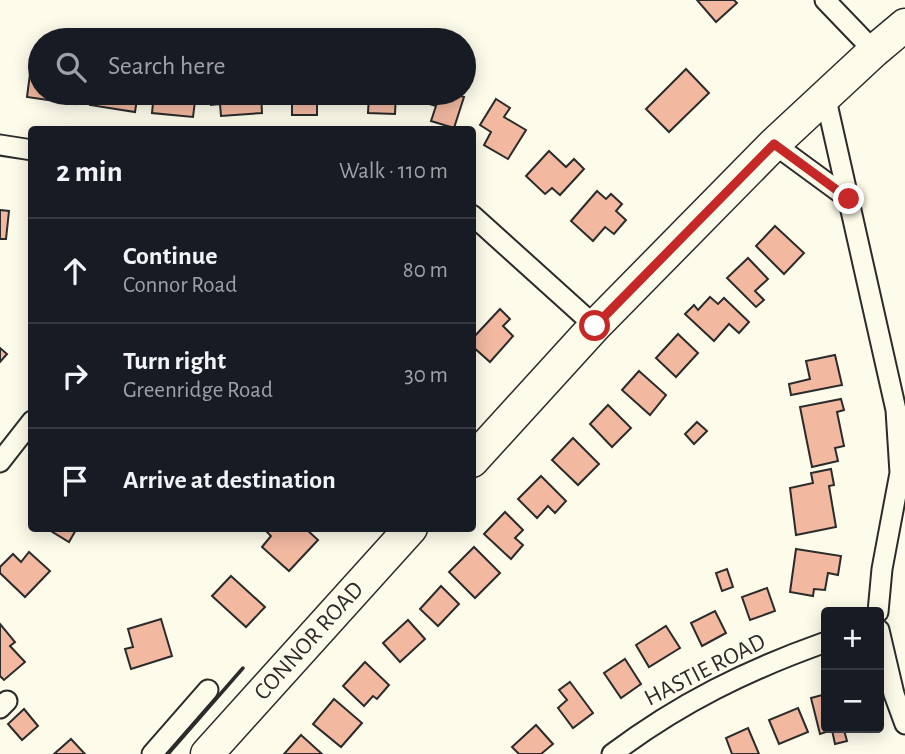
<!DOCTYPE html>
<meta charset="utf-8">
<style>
:root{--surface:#171b24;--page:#20242c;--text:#f1f3f6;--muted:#9ea1a6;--line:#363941}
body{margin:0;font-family:"Alegreya Sans",sans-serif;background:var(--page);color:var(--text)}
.controls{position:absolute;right:21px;bottom:21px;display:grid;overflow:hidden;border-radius:7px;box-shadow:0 4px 18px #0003}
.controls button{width:63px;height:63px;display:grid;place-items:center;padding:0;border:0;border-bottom:2px solid var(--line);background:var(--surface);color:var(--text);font:35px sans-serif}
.stop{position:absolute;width:21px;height:21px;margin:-16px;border:5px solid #c62828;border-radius:50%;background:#fff}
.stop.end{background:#c62828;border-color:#fff;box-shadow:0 2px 7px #0008}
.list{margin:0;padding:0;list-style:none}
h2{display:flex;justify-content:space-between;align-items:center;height:91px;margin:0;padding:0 28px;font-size:30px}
h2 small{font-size:23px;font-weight:400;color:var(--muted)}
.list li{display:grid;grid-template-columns:46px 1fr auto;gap:21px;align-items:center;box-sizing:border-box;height:105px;padding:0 28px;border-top:2px solid var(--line)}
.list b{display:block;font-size:26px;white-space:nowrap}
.list p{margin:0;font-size:23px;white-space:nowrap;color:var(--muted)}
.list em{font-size:23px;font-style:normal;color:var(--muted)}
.icon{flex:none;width:38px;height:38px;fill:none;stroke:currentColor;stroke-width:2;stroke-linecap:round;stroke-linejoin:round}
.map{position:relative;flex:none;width:905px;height:754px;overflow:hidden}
.search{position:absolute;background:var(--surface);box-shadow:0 4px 18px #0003;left:28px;top:28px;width:448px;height:77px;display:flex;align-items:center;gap:18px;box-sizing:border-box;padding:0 24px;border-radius:38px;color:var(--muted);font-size:26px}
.panel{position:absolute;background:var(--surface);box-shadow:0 4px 18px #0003;left:28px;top:126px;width:448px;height:406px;border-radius:7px}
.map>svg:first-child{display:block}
</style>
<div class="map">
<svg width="905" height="754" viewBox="0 0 905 754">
<rect width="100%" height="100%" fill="#fdfbea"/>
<g fill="#f2b8a0" stroke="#2b2b2b" stroke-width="2">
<polygon points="697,0 734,0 737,3 716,22"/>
<polygon points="31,66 40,67 40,93 78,93 76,104 27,97"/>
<polygon points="686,69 709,93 669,132 646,109"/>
<polygon points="92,93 138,93 135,112 90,105"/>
<polygon points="154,93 196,93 193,117 152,113"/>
<polygon points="210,93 261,93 262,113 221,116 220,104 211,105"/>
<polygon points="292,93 329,93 329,103 317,103 317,115 292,115"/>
<polygon points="357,93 396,93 395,114 368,113 369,94"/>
<polygon points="423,93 451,93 464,97 454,128 431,121 436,106 420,101"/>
<polygon points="496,99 510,108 504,117 526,130 508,159 484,145 491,132 480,125"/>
<polygon points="549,151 566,167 574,159 584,169 560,195 552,188 545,194 526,176"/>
<polygon points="597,191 606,199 611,194 622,204 616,211 626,220 614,234 605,227 593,241 571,221"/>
<polygon points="0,210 9,211 6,239 0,239"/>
<polygon points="775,226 804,253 784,274 756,246"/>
<polygon points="748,258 768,279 755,291 764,300 756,307 727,278"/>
<polygon points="710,297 718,304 724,298 749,322 739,333 729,324 714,341 685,314 694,305 698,310"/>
<polygon points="500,309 510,319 503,326 513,336 490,362 472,346 472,339"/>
<polygon points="678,334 698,353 676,377 656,358"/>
<polygon points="0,348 7,354 0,362"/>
<polygon points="835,355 842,385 791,395 789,384 810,379 806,361"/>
<polygon points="639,371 666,395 650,415 622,390"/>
<polygon points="841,399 844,410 837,412 844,446 835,448 838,461 812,467 800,407"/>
<polygon points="608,405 631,428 612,447 590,424"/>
<polygon points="697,422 707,431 694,444 685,434"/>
<polygon points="573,438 599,464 578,485 552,460"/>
<polygon points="831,469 834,485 829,486 836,527 796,535 790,488 813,483 811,473"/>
<polygon points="541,476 566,501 555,513 548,506 537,518 518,499"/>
<polygon points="505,512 523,530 515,538 523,545 511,559 484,534"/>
<polygon points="46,528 77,528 69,542"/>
<polygon points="263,528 305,528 318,540 289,571 262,547 271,536"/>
<polygon points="474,547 500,573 475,598 449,572"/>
<polygon points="796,549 841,556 838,575 828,573 825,590 814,589 813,596 790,592"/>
<polygon points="29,552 50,571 25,597 0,573 0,567 13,554 21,562"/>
<polygon points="727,569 733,587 722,591 716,573"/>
<polygon points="231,576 265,607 246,627 212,596"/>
<polygon points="441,586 459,604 438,626 420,609"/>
<polygon points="767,588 775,611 750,620 742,597"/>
<polygon points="715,611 726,633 702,646 691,623"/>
<polygon points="161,619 172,656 131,669 125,649 133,647 128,629"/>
<polygon points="408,620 425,639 400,662 383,643"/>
<polygon points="0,624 15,642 10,646 25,662 4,680 0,676"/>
<polygon points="666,626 680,648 649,667 636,645"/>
<polygon points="625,659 641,684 621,698 604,673"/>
<polygon points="365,662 389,685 377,699 373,696 364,706 343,686"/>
<polygon points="570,682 593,713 573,728 558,708 567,700 559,690"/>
<polygon points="826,694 826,728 852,728 844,730 847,741 835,744 832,730 820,734 811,698"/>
<polygon points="334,699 362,723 341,747 313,724"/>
<polygon points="798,708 808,732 779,744 769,720"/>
<polygon points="24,709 38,726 22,740 8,724"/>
<polygon points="536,725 553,744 541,754 519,754 512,747"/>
<polygon points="748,728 759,754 732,754 726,738"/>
<polygon points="301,735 322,754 284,754"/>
<polygon points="71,739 85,754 54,754"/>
</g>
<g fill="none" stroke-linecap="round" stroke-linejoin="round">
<g stroke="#2b2b2b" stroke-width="23">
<g id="street">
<polyline points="825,0 874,51"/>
<polyline points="825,95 896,410 900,473 882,569 878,612"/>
<polyline points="774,144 849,199"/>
<polyline points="0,145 32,150"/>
<polyline points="472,215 595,326"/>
<polyline points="0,462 32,421"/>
<polyline points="879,630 894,694 905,724"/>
<polyline points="0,708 7,701"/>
<polyline points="152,754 208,690"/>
<path d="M 612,754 C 680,703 747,670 826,642"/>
</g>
</g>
<g stroke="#2b2b2b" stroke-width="35">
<g id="primary">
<polyline points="472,461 595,326 774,144 874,51 905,25"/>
<polyline points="207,754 411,528"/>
</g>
</g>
<use href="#street" stroke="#fdfbea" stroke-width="19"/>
<use href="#primary" stroke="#fdfbea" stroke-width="32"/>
<polyline stroke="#2b2b2b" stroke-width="3.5" points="168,754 243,668"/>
</g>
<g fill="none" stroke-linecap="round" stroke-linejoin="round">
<polyline stroke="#c62828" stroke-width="9" points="595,326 774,144 849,199"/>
</g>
<g text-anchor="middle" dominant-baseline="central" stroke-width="5" stroke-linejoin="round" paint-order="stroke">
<g font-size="24" fill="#2b2b2b" stroke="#fdfbea">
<text transform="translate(309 641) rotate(-48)">CONNOR ROAD</text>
<text transform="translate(705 670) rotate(-27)">HASTIE ROAD</text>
</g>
</g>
</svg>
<div class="controls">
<button>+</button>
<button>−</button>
</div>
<div class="stop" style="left:595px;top:326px"></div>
<div class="stop end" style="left:849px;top:199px"></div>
<div class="search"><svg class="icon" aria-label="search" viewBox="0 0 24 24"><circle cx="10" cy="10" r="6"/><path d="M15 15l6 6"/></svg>Search here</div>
<section class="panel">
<h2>2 min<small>Walk · 110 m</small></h2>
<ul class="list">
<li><svg class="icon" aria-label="ahead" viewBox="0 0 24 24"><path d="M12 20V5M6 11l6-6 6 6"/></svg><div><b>Continue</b><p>Connor Road</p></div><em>80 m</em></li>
<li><svg class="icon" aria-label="right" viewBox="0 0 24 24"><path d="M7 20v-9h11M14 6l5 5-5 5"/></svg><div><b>Turn right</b><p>Greenridge Road</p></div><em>30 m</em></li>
<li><svg class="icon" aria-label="arrive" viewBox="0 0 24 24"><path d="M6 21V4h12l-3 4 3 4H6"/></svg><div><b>Arrive at destination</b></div></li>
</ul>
</section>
</div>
